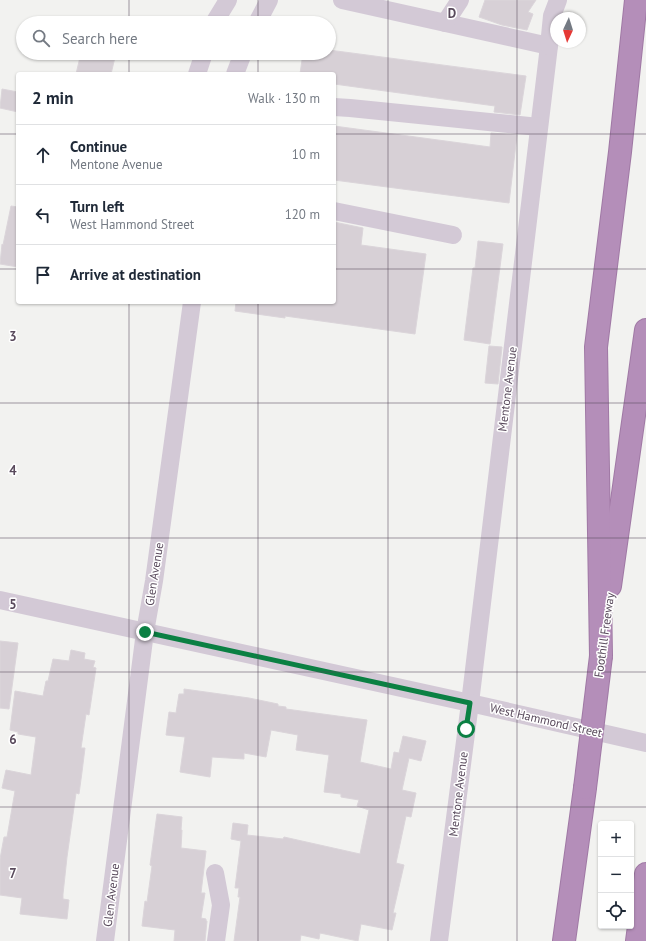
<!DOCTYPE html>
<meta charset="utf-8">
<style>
:root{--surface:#fff;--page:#f6f6f7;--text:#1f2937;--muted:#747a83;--line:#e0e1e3}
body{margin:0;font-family:"PT Sans",sans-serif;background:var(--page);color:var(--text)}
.controls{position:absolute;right:12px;bottom:12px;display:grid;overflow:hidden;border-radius:4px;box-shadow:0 1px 3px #0004}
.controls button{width:36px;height:36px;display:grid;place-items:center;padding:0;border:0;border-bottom:1px solid var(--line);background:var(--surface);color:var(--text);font:20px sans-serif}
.compass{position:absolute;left:550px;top:12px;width:36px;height:36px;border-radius:50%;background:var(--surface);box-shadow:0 1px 3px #0004;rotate:184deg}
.stop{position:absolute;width:12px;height:12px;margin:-9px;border:3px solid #0b8043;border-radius:50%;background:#fff}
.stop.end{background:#0b8043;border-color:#fff;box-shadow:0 1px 4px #0008}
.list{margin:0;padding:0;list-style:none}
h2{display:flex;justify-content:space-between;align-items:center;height:52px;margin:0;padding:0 16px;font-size:17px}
h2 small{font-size:13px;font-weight:400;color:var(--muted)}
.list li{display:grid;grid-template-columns:26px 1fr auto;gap:12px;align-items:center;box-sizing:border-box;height:60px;padding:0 16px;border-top:1px solid var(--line)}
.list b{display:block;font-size:15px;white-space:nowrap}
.list p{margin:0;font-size:13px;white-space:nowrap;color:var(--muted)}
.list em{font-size:13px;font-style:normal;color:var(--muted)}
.icon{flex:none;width:22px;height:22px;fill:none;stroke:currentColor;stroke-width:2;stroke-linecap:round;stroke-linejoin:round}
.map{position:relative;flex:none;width:646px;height:941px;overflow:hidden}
.search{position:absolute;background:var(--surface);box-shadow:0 1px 3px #0004;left:16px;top:16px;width:320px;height:44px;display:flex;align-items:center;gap:10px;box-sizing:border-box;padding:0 14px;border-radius:22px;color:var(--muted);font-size:15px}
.panel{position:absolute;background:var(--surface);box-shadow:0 1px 3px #0004;left:16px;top:72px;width:320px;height:232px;border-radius:4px}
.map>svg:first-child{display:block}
</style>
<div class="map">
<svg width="646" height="941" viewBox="0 0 646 941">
<rect width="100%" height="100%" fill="#f2f2f0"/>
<g fill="#d7d0d6" stroke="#dbd5da">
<polygon points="485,0 536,0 528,12 533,14 527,30 502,25 479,17"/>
<polygon points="329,50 526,76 520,115 494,112 495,106 334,84 334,74 300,74 303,53 329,53"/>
<polygon points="81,53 116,53 111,74 76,74"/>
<polygon points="2,89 18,92 18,112 0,108"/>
<polygon points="334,126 490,147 491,133 517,135 509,203 334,180"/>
<polygon points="11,206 18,207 18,267 0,264 2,244 3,245"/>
<polygon points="334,222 363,228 361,245 426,254 415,334 285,316 285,318 235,311 236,302 334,302"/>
<polygon points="478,241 503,244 490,344 464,340 473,268 475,268"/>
<polygon points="489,346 502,347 498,384 485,383"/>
<polygon points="0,641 18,643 9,709 0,708"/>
<polygon points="71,650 85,653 84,659 95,661 93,667 96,668 89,715 86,714 81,748 85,748 82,772 79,794 76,793 67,857 63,894 63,899 69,900 67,919 20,914 22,898 0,895 0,859 4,837 7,837 15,791 2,788 6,770 31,775 36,737 18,734 18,732 10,730 15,691 43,696 46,681 48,681 53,659 69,661"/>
<polygon points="184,689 249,698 278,704 278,706 286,707 286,709 367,720 360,762 391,769 394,752 399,753 403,736 426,741 421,761 409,758 402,790 416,793 411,817 406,816 396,863 404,865 393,913 396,913 392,930 361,924 358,941 320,933 319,939 301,935 300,941 234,941 240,897 238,897 239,888 235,888 241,841 231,839 233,823 248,825 247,835 283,839 284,837 360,854 369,810 357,806 359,800 341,797 341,794 324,792 329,755 296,750 298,735 271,730 266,757 244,753 244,759 212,757 210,777 180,772 185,737 166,735 169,712 176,713 179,694 184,694"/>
<polygon points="157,814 182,817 181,830 182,830 181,848 206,851 201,893 205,893 201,918 206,919 206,921 207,921 205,941 174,941 175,930 142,926 145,901 147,902 152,866 150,865"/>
</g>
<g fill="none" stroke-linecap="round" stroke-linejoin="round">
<g stroke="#a079a5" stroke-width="24">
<g id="highway">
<polyline points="610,586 646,330"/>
<polyline points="601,656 596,347 620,152 636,0"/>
<polyline points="564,941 585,788"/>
<polyline points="637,941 646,874"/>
</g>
</g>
<g stroke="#d3c9d6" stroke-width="18">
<polyline points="342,0 549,46 470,703 439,941"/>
<polyline points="214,23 228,0"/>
<polyline points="257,23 269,0"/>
<polyline points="445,23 460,0"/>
<polyline points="549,46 552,16 558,0"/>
<polyline points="197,74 204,53"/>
<polyline points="235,74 243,53"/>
<polyline points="334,107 350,108 539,127"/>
<polyline points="334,211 453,235"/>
<polyline points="0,600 470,703 646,743"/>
<polyline points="215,873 221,905 216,941"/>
<polyline points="105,941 145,632 154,581 192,302"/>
</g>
<use href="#highway" stroke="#b48eb9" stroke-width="22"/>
<g stroke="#a079a5" stroke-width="24" stroke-linecap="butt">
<polyline id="highway-bridge" points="585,788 601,656"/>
</g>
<use href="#highway-bridge" stroke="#b48eb9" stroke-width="22"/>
</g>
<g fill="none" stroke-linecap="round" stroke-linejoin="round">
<polyline stroke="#0b8043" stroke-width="5" points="145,632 470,703 466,729"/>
</g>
<path fill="none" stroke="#594a5c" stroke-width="1" stroke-opacity="0.55" d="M 129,0 L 129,23M 258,0 L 258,23M 388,0 L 388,941M 517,0 L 517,941M 129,53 L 129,74M 258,53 L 258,74M 0,134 L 18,134M 334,134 L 646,134M 0,269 L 18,269M 334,269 L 646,269M 129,302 L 129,941M 258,302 L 258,941M 0,403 L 646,403M 0,538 L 646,538M 0,672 L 646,672M 0,807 L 646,807"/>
<g text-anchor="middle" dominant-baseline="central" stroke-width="3" stroke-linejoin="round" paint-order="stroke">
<g font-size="12" fill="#594a5c" stroke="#fff">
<text transform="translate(507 389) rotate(-83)">Mentone Avenue</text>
<text transform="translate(154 574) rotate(-81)">Glen Avenue</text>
<text transform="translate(604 635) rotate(-82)">Foothill Freeway</text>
<text transform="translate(546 720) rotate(13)">West Hammond Street</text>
<text transform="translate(458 794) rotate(-83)">Mentone Avenue</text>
<text transform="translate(111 895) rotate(-83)">Glen Avenue</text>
</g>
</g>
<g font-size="13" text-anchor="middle" font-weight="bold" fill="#594a5c" stroke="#fff" stroke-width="3" stroke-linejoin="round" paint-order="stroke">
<text x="452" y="18">D</text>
<text x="13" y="341">3</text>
<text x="13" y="475">4</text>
<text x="13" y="609">5</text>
<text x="13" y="744">6</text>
<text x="13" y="878">7</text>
</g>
</svg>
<div class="controls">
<button>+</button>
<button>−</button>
<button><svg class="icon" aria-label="locate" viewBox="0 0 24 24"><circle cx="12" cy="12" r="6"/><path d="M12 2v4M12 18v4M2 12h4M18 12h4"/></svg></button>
</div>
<svg class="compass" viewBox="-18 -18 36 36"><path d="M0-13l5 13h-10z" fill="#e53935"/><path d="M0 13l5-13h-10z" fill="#747a83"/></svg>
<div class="stop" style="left:466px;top:729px"></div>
<div class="stop end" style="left:145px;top:632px"></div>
<div class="search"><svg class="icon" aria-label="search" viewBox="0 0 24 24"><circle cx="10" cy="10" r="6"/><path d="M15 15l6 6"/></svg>Search here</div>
<section class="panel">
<h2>2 min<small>Walk · 130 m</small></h2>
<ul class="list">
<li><svg class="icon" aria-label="ahead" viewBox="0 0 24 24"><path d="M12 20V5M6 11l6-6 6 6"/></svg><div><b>Continue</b><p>Mentone Avenue</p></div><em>10 m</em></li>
<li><svg class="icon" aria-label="left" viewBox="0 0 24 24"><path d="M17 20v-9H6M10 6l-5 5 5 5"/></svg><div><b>Turn left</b><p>West Hammond Street</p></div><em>120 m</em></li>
<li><svg class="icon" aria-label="arrive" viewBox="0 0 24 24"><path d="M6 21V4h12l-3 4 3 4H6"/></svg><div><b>Arrive at destination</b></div></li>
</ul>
</section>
</div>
